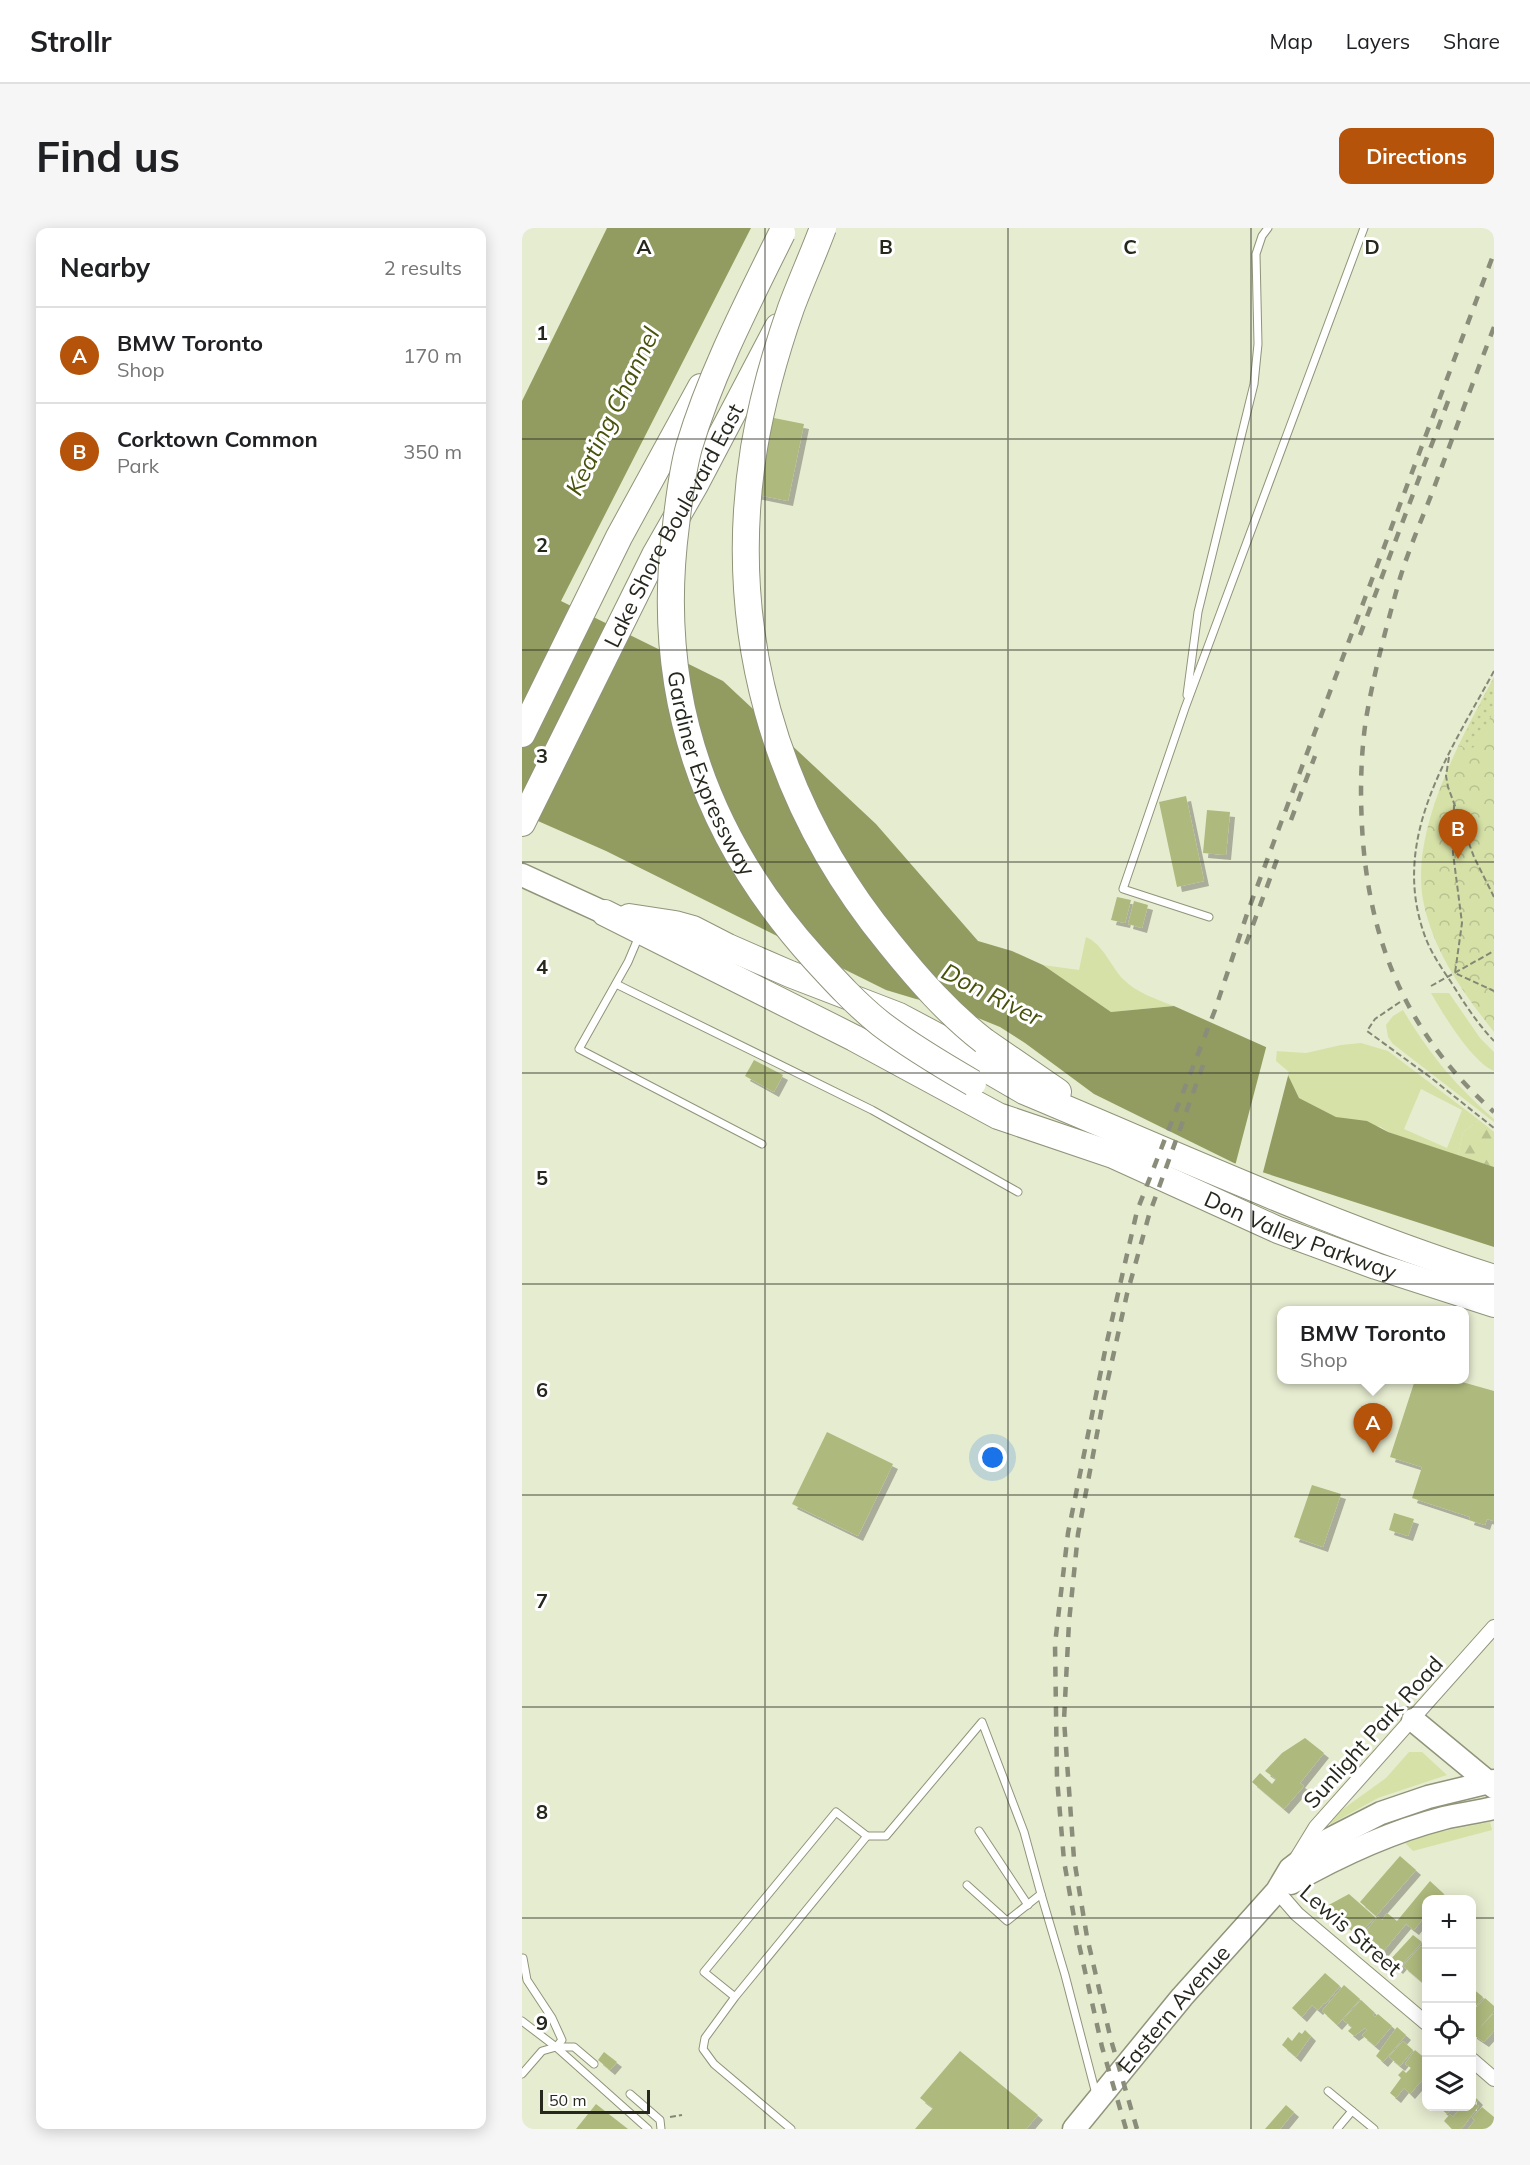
<!DOCTYPE html>
<meta charset="utf-8">
<style>
:root{--surface:#fff;--page:#f6f6f6;--text:#202124;--muted:#757577;--line:#e0e0e0;--accent:#b45309}
body{margin:0;font-family:Mulish,sans-serif;background:var(--page);color:var(--text)}
.controls{position:absolute;right:18px;bottom:18px;display:grid;overflow:hidden;border-radius:12px;box-shadow:0 3px 15px #0003}
.controls button{width:54px;height:54px;display:grid;place-items:center;padding:0;border:0;border-bottom:2px solid var(--line);background:var(--surface);color:var(--text);font:30px sans-serif}
.scale{position:absolute;left:18px;bottom:15px;width:110px;box-sizing:border-box;padding-left:6px;border:3px solid #26281e;border-top:0;font-size:16px;line-height:21px;white-space:nowrap;color:#26281e;-webkit-text-stroke:4px #fff;paint-order:stroke}
.you{position:absolute;left:471px;top:1230px;width:21px;height:21px;margin:-15px;border:4px solid #fff;border-radius:50%;background:#1a73e8;box-shadow:0 0 0 9px #1a73e833}
.badge{display:grid;place-items:center;width:39px;height:39px;border-radius:50%;background:var(--accent);color:#fff;font-size:20px;font-weight:700}
.pin{position:absolute;translate:-50% -50px;filter:drop-shadow(0 2px 3px #0008)}
.pin::after{content:'';position:absolute;top:32px;width:21px;height:18px;background:inherit;clip-path:polygon(0 0,100% 0,50% 100%)}
.popup{position:absolute;left:755px;top:1078px;width:192px;height:78px;box-sizing:border-box;display:grid;place-content:center;border-radius:12px;background:var(--surface);filter:drop-shadow(0 2px 4px #0005);font-size:20px;white-space:nowrap;color:var(--muted)}
.popup b{font-size:22px;color:var(--text)}
.popup::after{content:'';position:absolute;left:50%;top:100%;margin-left:-12px;border:12px solid transparent;border-top-color:var(--surface)}
.list{margin:0;padding:0;list-style:none}
h2{display:flex;justify-content:space-between;align-items:center;height:78px;margin:0;padding:0 24px;font-size:26px}
h2 small{font-size:20px;font-weight:400;color:var(--muted)}
.list li{display:grid;grid-template-columns:39px 1fr auto;gap:18px;align-items:center;box-sizing:border-box;height:96px;padding:0 24px;border-top:2px solid var(--line)}
.list b{display:block;font-size:22px;white-space:nowrap}
.list p{margin:0;font-size:20px;white-space:nowrap;color:var(--muted)}
.list em{font-size:20px;font-style:normal;color:var(--muted)}
.icon{flex:none;width:33px;height:33px;fill:none;stroke:currentColor;stroke-width:2;stroke-linecap:round;stroke-linejoin:round}
.map{position:relative;flex:none;width:972px;height:1901px;overflow:hidden;border-radius:12px}
header{display:flex;align-items:center;gap:36px;box-sizing:border-box;height:84px;padding:0 30px;background:var(--surface);border-bottom:2px solid var(--line)}
header strong{font-size:28px}
nav{display:flex;gap:33px;margin-inline-start:auto;font-size:21px}
.intro{display:flex;align-items:center;justify-content:space-between;box-sizing:border-box;height:144px;padding:0 36px}
h1{margin:0;font-size:42px}
.button{padding:15px 27px;border-radius:12px;background:var(--accent);color:#fff;font-size:21px;font-weight:700}
main{display:flex;gap:36px;padding:0 36px}
aside{flex:1;background:var(--surface);border-radius:12px;box-shadow:0 3px 15px #0003}
.map>svg:first-child{display:block}
</style>
<header>
<strong>Strollr</strong>
<nav><a>Map</a><a>Layers</a><a>Share</a></nav>
</header>
<div class="intro"><h1>Find us</h1><a class="button">Directions</a></div>
<main>
<aside>
<h2>Nearby<small>2 results</small></h2>
<ul class="list">
<li><span class="badge">A</span><div><b>BMW Toronto</b><p>Shop</p></div><em>170 m</em></li>
<li><span class="badge">B</span><div><b>Corktown Common</b><p>Park</p></div><em>350 m</em></li>
</ul>
</aside>
<div class="map">
<svg width="972" height="1901" viewBox="0 0 972 1901">
<defs>
<pattern id="forest-firs" width="22" height="20" patternUnits="userSpaceOnUse" patternTransform="scale(1.5)"><rect width="22" height="20" fill="#d6e1a8"/><path d="M5 1l3.5 6h-7zM16 11l3.5 6h-7z" fill="#b8c190"/></pattern>
<pattern id="park-crowns" width="20" height="18" patternUnits="userSpaceOnUse" patternTransform="scale(1.5)"><rect width="20" height="18" fill="#d6e1a8"/><path d="M2 6a3 3 0 1 1 6 0M12 15a3 3 0 1 1 6 0" fill="none" stroke="#b8c190"/></pattern>
<pattern id="garden-dots" width="8" height="8" patternUnits="userSpaceOnUse" patternTransform="scale(1.5)"><rect width="8" height="8" fill="#d6e1a8"/><path d="M2 2h.1M6 6h.1" fill="none" stroke="#b8c190" stroke-width="1.8" stroke-linecap="round"/></pattern>
<filter id="shadow"><feDropShadow dx="5" dy="5" stdDeviation="0" flood-color="#0004"/></filter>
</defs>
<rect width="100%" height="100%" fill="#e6ecd0"/>
<g fill="#d6e1a8" fill-rule="evenodd">
<path d="M 564,709 C 581,716 589,739 601,751 C 615,765 634,771 652,778 L 589,784 L 521,737 L 557,742 Z"/>
<path d="M 909,765 L 927,765 L 958,810 L 972,824 L 972,843 C 950,834 921,786 909,765 Z"/>
<path d="M 881,782 C 908,827 933,857 972,891 L 972,894 L 871,816 L 866,809 L 864,797 L 871,788 Z"/>
<path d="M 839,815 L 866,823 L 957,892 L 941,904 L 936,928 L 866,904 L 859,899 L 814,889 L 777,870 L 766,847 L 751,834 L 753,823 L 784,825 L 819,817 ZM 899,861 L 940,882 L 925,920 L 882,901 Z"/>
<polygon points="887,1524 900,1524 925,1547 856,1570 809,1596 807,1595 821,1581 864,1550"/>
<polygon points="968,1594 970,1602 891,1623 883,1615 916,1604"/>
</g>
<polygon fill="url(#forest-firs)" points="957,892 972,904 972,939 936,928 941,904"/>
<path fill="url(#park-crowns)" d="M 972,449 L 972,804 C 942,766 913,726 902,677 C 886,604 939,511 972,449 Z"/>
<polygon fill="url(#garden-dots)" points="972,449 972,483 952,519 947,521 937,518"/>
<polygon fill="#929c61" points="85,0 229,0 39,373 201,453 354,596 456,713 490,723 521,737 589,784 652,778 753,823 751,834 766,847 777,870 814,889 845,893 866,904 972,939 972,1019 712,935 572,866 503,815 478,799 424,777 394,771 364,762 84,623 0,586 0,173"/>
<polygon fill="#e6ecd0" points="745,816 755,821 754,833 767,844 740,948 713,938"/>
<g fill="#aeb97d" filter="url(#shadow)">
<polygon points="242,188 282,196 266,273 226,265"/>
<polygon points="664,568 682,653 655,659 637,574"/>
<polygon points="685,582 708,584 704,627 681,625"/>
<polygon points="595,669 609,672 603,695 589,692"/>
<polygon points="612,673 626,677 620,700 606,696"/>
<polygon points="232,832 261,847 252,864 223,848"/>
<polygon points="893,1152 933,1152 972,1163 972,1293 965,1291 963,1297 947,1292 948,1289 890,1270 900,1239 868,1229"/>
<polygon points="305,1204 371,1236 336,1308 270,1276"/>
<polygon points="790,1257 819,1266 801,1319 772,1309"/>
<polygon points="872,1285 892,1291 886,1308 867,1302"/>
<polygon points="783,1510 802,1525 778,1555 782,1558 762,1581 730,1554 738,1545 750,1556 754,1551 743,1543 760,1525"/>
<polygon points="878,1628 894,1642 854,1688 838,1674"/>
<polygon points="908,1653 922,1666 917,1672 904,1672 904,1687 892,1702 884,1696 860,1725 840,1708 856,1688 860,1692 865,1685 875,1693"/>
<polygon points="827,1666 853,1689 836,1708 803,1679"/>
<polygon points="891,1707 900,1714 876,1741 867,1733"/>
<polygon points="899,1718 904,1723 904,1751 901,1755 881,1738"/>
<polygon points="803,1745 818,1758 803,1776 802,1775 796,1782 790,1777 780,1789 770,1780"/>
<polygon points="822,1757 838,1771 815,1797 800,1783"/>
<polygon points="950,1760 961,1769 954,1778 955,1779 963,1770 972,1778 972,1783 955,1803 971,1786 972,1787 972,1803 962,1814 950,1806"/>
<polygon points="839,1772 853,1785 851,1787 853,1789 856,1786 870,1798 853,1818 840,1807 845,1802 843,1800 832,1808 826,1803 830,1799 821,1792"/>
<polygon points="875,1799 884,1807 861,1834 854,1828"/>
<polygon points="783,1802 789,1808 774,1829 760,1817 766,1809 770,1813 777,1804 780,1806"/>
<polygon points="881,1813 891,1822 878,1838 867,1829"/>
<polygon points="893,1822 904,1831 904,1854 901,1851 888,1866 882,1860 874,1870 868,1865 879,1850 876,1847 881,1842 884,1845 889,1840 883,1836"/>
<polygon points="438,1823 516,1887 504,1901 393,1901 411,1880 398,1870"/>
<polygon points="82,1824 95,1834 88,1842 76,1832"/>
<polygon points="950,1866 956,1872 953,1876 957,1878 941,1899 939,1901 930,1901 922,1893 928,1886 931,1889 936,1883 931,1879 925,1886 919,1881 922,1878 950,1878"/>
<polygon points="74,1876 106,1901 54,1901"/>
<polygon points="764,1877 772,1884 758,1901 743,1901"/>
<polygon points="960,1879 972,1889 972,1901 946,1901 953,1892 950,1890"/>
</g>
<g fill="none" stroke-linecap="round" stroke-linejoin="round">
<g stroke="#8f947a" stroke-width="9">
<g id="lane">
<polyline points="665,467 676,384 732,156 736,116 734,26 740,8 746,0"/>
<polyline points="687,689 601,661 663,480 842,0"/>
<polyline points="117,708 106,734 57,821 240,916"/>
<polyline points="94,756 350,882 496,964"/>
<polyline points="457,1603 506,1677"/>
<polyline points="345,1608 364,1608 460,1494 502,1604 519,1666 485,1693 445,1657"/>
<polyline points="519,1666 543,1747 574,1866"/>
<polyline points="1,1730 5,1752 30,1790 40,1812 34,1819"/>
<polyline points="213,1769 182,1744 314,1584 345,1608 213,1769 183,1810 181,1821 192,1836 269,1901"/>
<polyline points="0,1793 34,1819 52,1819 72,1836"/>
<polyline points="0,1846 20,1823 34,1819 126,1901"/>
<polyline points="806,1863 852,1901"/>
<polyline points="108,1866 138,1892 139,1901"/>
<polyline points="815,1901 830,1883"/>
</g>
</g>
<g stroke="#8f947a" stroke-width="16">
<g id="street">
<polyline points="775,1630 794,1599 972,1399"/>
<polyline points="755,1663 775,1686 904,1795"/>
<polyline points="950,1832 972,1851"/>
</g>
</g>
<g stroke="#8f947a" stroke-width="25">
<g id="primary">
<polyline points="0,647 83,685"/>
<polyline points="891,1492 972,1559"/>
<path d="M 769,1655 C 818,1627 868,1604 922,1590 C 938,1586 956,1584 972,1580"/>
<path id="s1" d="M 552,1901 L 660,1769 L 755,1663 L 768,1641 L 806,1612 L 859,1585 L 906,1569 L 972,1553"/>
</g>
</g>
<g stroke="#8f947a" stroke-width="28">
<g id="highway">
<polyline points="0,506 97,309 179,159"/>
<path id="s2" d="M 0,595 L 133,327 L 174,255 L 256,99"/>
<path id="s3" d="M 83,685 L 332,810 L 476,888 L 591,927 L 756,1002 L 854,1038 L 972,1076"/>
<path d="M 107,689 L 153,696 L 171,701 L 206,719 L 268,746 L 377,788 L 424,813 L 471,845 L 502,863 C 658,928 811,999 972,1050"/>
<polyline points="462,813 536,864"/>
</g>
</g>
<g stroke="#838774" stroke-width="2" stroke-dasharray="6 3" stroke-linecap="butt">
<path d="M 972,443 C 927,526 866,612 904,711 C 910,726 920,741 929,754 C 942,775 955,795 972,813"/>
<polyline points="927,529 924,548 926,559 952,629 972,669"/>
<polyline points="932,577 931,625 940,695 933,745 972,763"/>
<polyline points="909,758 972,723"/>
<polyline points="878,774 853,791 845,803 908,849 972,900"/>
<polyline points="148,1889 160,1887"/>
</g>
<use href="#lane" stroke="#fff" stroke-width="7"/>
<use href="#street" stroke="#fff" stroke-width="14"/>
<use href="#primary" stroke="#fff" stroke-width="22"/>
<use href="#highway" stroke="#fff" stroke-width="26"/>
<g stroke="#898d7a" stroke-width="4.5" stroke-dasharray="10 10" stroke-linecap="butt">
<path d="M 972,99 C 951,154 931,209 910,265 C 899,293 887,321 878,350 C 865,396 852,444 844,491 C 838,532 838,573 841,614 C 850,723 889,810 972,884"/>
<polyline points="838,407 928,168"/>
<polyline points="769,592 793,528"/>
<polyline points="724,716 758,623"/>
<polyline points="604,1901 580,1819 556,1712 542,1633 535,1550 533,1416 546,1305 584,1118 615,983 693,782 726,683 972,25"/>
<polyline points="615,1901 589,1812 565,1709 552,1631 542,1492 547,1394 556,1306 582,1169 605,1066 627,987 684,829"/>
</g>
<g stroke="#8f947a" stroke-width="28" stroke-linecap="butt">
<g id="highway-bridge">
<path d="M 301,0 C 291,27 279,53 269,80 C 253,126 240,173 232,220 C 203,401 252,575 368,716 C 397,752 426,785 462,813"/>
<path id="s4" d="M 260,5 C 226,74 189,145 167,219 C 160,244 157,271 154,297 C 132,463 181,607 292,730 C 313,753 335,777 359,796 C 388,818 420,837 451,855"/>
</g>
</g>
<use href="#highway-bridge" stroke="#fff" stroke-width="26"/>
</g>
<path fill="none" stroke="#26281e" stroke-width="1.5" stroke-opacity="0.55" d="M 243,0 L 243,1901M 486,0 L 486,1901M 729,0 L 729,1901M 0,211 L 972,211M 0,422 L 972,422M 0,634 L 972,634M 0,845 L 972,845M 0,1056 L 972,1056M 0,1267 L 972,1267M 0,1479 L 972,1479M 0,1690 L 904,1690M 950,1690 L 972,1690"/>
<g text-anchor="middle" dominant-baseline="central" stroke-width="6" stroke-linejoin="round" paint-order="stroke">
<g font-size="22" fill="#26281e" stroke="#fff">
<text stroke="none"><textPath href="#s2" startOffset="334">Lake Shore Boulevard East</textPath></text>
<text stroke="none"><textPath href="#s4" startOffset="568">Gardiner Expressway</textPath></text>
<text stroke="none"><textPath href="#s3" startOffset="768">Don Valley Parkway</textPath></text>
<text transform="translate(851 1504) rotate(-48)">Sunlight Park Road</text>
<text transform="translate(829 1702) rotate(41)">Lewis Street</text>
<text stroke="none"><textPath href="#s1" startOffset="156">Eastern Avenue</textPath></text>
</g>
<g font-size="24" font-style="italic" fill="#49510b" stroke="#fff">
<text transform="translate(90 183) rotate(-64)">Keating Channel</text>
<text transform="translate(470 766) rotate(27)">Don River</text>
</g>
</g>
<g font-size="20" text-anchor="middle" font-weight="bold" fill="#26281e" stroke="#fff" stroke-width="6" stroke-linejoin="round" paint-order="stroke">
<text x="122" y="26">A</text>
<text x="364" y="26">B</text>
<text x="608" y="26">C</text>
<text x="850" y="26">D</text>
<text x="20" y="112">1</text>
<text x="20" y="324">2</text>
<text x="20" y="535">3</text>
<text x="20" y="746">4</text>
<text x="20" y="957">5</text>
<text x="20" y="1169">6</text>
<text x="20" y="1380">7</text>
<text x="20" y="1591">8</text>
<text x="20" y="1802">9</text>
</g>
</svg>
<div class="controls">
<button>+</button>
<button>−</button>
<button><svg class="icon" aria-label="locate" viewBox="0 0 24 24"><circle cx="12" cy="12" r="6"/><path d="M12 2v4M12 18v4M2 12h4M18 12h4"/></svg></button>
<button><svg class="icon" aria-label="layers" viewBox="0 0 24 24"><path d="M12 4l9 5-9 5-9-5zM3 14l9 5 9-5"/></svg></button>
</div>
<div class="scale">50 m</div>
<div class="you"></div>
<div class="pin badge" style="left:851px;top:1225px">A</div>
<div class="popup"><b>BMW Toronto</b>Shop</div>
<div class="pin badge" style="left:936px;top:631px">B</div>
</div>
</main>
